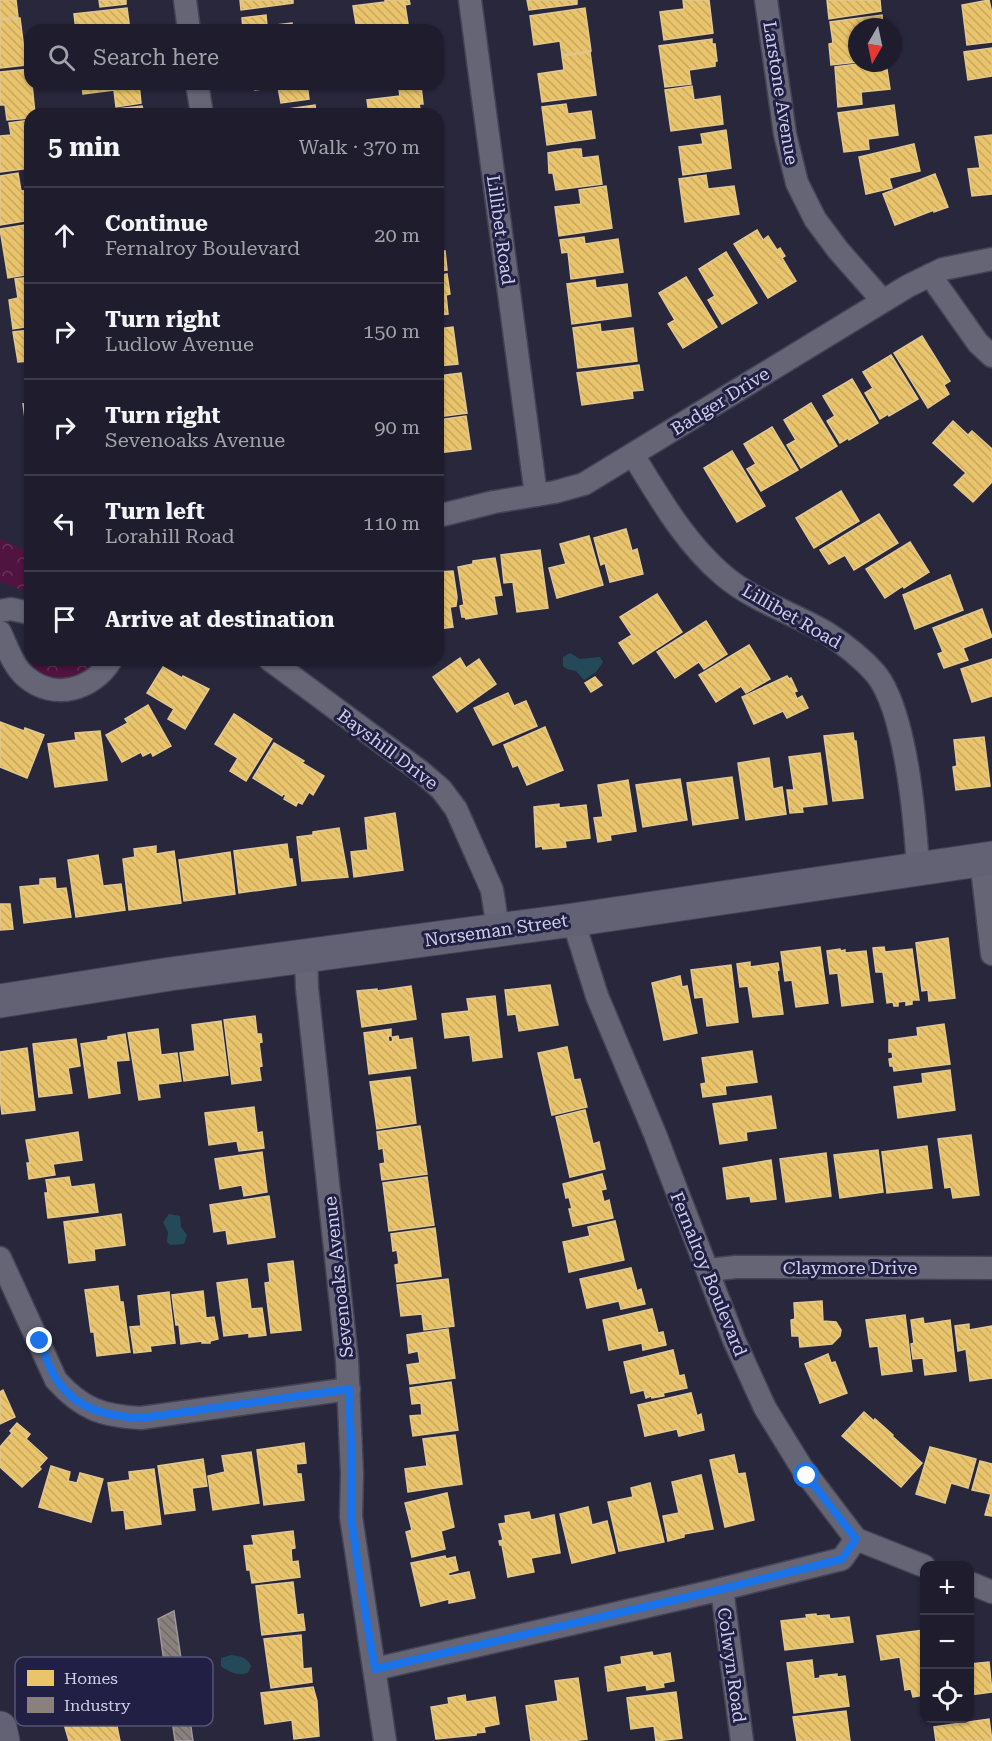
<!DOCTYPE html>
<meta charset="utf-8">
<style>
:root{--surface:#1f1d2d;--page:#272635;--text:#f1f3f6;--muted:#a1a2aa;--line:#3c3b49}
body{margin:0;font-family:"Roboto Serif",serif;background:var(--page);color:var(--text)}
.controls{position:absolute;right:18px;bottom:18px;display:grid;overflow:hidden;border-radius:12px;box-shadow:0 2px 4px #0004}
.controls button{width:54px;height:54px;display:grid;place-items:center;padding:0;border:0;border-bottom:2px solid var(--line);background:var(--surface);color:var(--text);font:30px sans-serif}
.compass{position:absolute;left:848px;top:18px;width:54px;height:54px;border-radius:50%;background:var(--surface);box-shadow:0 2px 4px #0004;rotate:189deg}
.stop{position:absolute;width:18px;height:18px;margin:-14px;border:4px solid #1a73e8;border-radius:50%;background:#fff}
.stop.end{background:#1a73e8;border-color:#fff;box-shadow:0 2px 6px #0008}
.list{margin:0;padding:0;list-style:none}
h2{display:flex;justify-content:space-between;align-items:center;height:78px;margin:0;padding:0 24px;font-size:26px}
h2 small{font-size:20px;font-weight:400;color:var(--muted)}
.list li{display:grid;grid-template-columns:39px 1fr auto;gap:18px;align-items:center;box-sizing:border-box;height:96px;padding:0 24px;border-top:2px solid var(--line)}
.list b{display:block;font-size:22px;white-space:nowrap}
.list p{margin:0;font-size:20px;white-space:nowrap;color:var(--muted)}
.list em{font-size:20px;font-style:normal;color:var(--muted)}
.icon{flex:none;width:33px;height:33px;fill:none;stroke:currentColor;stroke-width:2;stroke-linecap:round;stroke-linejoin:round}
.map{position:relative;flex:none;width:992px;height:1741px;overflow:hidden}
.search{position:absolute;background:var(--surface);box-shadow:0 2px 4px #0004;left:24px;top:24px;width:420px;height:66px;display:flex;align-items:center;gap:15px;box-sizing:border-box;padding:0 21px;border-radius:18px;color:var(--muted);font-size:22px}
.panel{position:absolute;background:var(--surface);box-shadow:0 2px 4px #0004;left:24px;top:108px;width:420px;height:558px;border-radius:18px}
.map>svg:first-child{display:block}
</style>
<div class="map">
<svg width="992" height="1741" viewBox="0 0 992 1741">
<defs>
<pattern id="park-crowns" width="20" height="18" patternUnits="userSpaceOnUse" patternTransform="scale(1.5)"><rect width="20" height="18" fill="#51133f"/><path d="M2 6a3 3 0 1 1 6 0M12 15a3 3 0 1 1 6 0" fill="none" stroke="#69345b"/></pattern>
<pattern id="homes-back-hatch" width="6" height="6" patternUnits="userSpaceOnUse" patternTransform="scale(1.5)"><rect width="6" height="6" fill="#e9c46a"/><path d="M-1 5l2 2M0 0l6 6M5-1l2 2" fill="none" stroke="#c7a963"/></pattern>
<pattern id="industry-back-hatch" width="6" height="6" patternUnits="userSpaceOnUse" patternTransform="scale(1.5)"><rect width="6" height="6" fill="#8a817c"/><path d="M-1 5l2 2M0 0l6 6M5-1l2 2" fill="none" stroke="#6f6a69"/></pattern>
</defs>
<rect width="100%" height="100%" fill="#29273c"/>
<g fill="url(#park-crowns)">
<polygon points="0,539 30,553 30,593 0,582"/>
<path d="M 39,660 L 98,660 C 74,684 54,684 27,665 Z"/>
</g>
<g fill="#244a5a">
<polygon points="570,653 580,659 600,657 603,662 596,672 584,680 576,671 567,669 563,666 563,657"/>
<polygon points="169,1214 180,1216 181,1227 187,1235 184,1244 170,1245 167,1242 168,1232 163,1222"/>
<path d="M 231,1655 C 240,1656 247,1657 251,1666 L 248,1673 C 239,1676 228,1672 221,1666 L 221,1658 Z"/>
</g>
<g fill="url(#homes-back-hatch)" stroke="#e1c790" stroke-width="1.5">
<polygon points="0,0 16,0 18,17 0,19"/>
<polygon points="99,0 126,0 126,4 100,7"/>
<polygon points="240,0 293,0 293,3 241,10"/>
<polygon points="385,0 409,0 410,4 405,5 409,30 357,30 353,6 385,2"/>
<polygon points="527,0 577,0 577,4 529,10"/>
<polygon points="683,0 709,0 713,33 664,40 660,12 684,9"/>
<polygon points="827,0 880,0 881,11 829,19"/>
<polygon points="989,0 992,13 992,42 967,45 962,5"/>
<polygon points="127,8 130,30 76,30 74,14"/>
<polygon points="585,8 591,51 562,55 560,41 534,45 530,16"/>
<polygon points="266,15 267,26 292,23 293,30 243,30 242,18"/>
<polygon points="882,15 883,27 857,27 857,62 831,65 829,44 833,43 830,22"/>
<polygon points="20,18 26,65 0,68 0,20"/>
<polygon points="712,39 712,44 715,44 717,61 715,61 715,66 689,70 691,84 665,87 659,46"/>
<polygon points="992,48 992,76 968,80 964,52"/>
<polygon points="590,52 596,95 542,102 538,74 564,70 562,56"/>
<polygon points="866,63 886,63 890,89 861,92 862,104 838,107 835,67"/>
<polygon points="30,69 30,84 32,84 35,114 30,114 30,118 7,120 5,105 0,105 0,72"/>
<polygon points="82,84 139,84 141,103 116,107 114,90 83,94"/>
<polygon points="254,84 307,84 309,99 281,103 278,87 255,90"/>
<polygon points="421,86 423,104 419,104 421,114 369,114 367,100 400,96 399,89"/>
<polygon points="692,86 694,100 720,96 723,124 671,131 665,90"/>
<polygon points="566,104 568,114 591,111 595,138 547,145 542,107"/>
<polygon points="315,105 316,114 260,114 260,113"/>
<polygon points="894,105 898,135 868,139 869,149 844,152 838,113"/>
<polygon points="142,106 144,114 118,114 117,109"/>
<polygon points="30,120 30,168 0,172 0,136 11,135 9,123"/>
<polygon points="726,130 731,168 683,175 679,147 703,144 701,134"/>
<polygon points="992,135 992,194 972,196 968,169 980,168 975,137"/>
<polygon points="914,144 920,171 889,178 892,188 866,194 859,157"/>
<polygon points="573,149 581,149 582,158 598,156 602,184 556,190 553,173 549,173 548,153"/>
<polygon points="18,173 21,191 30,190 30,220 0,225 0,176"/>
<polygon points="935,174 948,207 934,212 934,210 895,225 883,194"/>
<polygon points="706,175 708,189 734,186 739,214 685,222 679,179"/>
<polygon points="606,186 612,228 559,236 555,207 581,204 579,190"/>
<polygon points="24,225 28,244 30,243 30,274 8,278 0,229"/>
<polygon points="757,230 763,240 768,236 777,250 780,248 785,256 782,258 796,281 768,298 734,244"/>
<polygon points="438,237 438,240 441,239 442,250 440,252 445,251 447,270 438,271"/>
<polygon points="584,237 585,244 618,239 623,272 571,279 568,252 562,253 560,240"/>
<polygon points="726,252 757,303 722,324 708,300 715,296 699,269"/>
<polygon points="447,274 450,294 446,295 448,314 438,315 438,276"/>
<polygon points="30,277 30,326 13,329 9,300 18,298 15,279"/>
<polygon points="686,277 717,327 683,348 668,324 675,320 659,293"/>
<polygon points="595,280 596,288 627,284 631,316 572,324 567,284"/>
<polygon points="600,324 601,332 633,328 637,361 578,368 573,328"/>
<polygon points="453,327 458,364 438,366 438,329"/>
<polygon points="30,330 30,361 18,362 13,332"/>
<polygon points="922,336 950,381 944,385 949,394 928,408 894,353"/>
<polygon points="891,355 918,399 889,416 888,414 880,419 865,393 873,388 863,372"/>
<polygon points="639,365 643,390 632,391 633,398 582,405 577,373"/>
<polygon points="461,373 467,413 438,417 438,376"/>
<polygon points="852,379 878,423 849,440 848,438 840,443 827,421 835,416 823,396"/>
<polygon points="30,403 30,433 27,433 23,404"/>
<polygon points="811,403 837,446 801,468 787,445 796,440 784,420"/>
<polygon points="466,416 471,449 438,453 438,420"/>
<polygon points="953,421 968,435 972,431 992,449 992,482 973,502 954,485 966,473 933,443"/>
<polygon points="772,427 798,470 761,491 747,469 756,464 744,444"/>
<polygon points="30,436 30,459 26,437"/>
<polygon points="732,451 765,506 737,522 704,468"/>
<polygon points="841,491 859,521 814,548 796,518"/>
<polygon points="879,514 898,543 854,570 845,555 829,564 820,550"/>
<polygon points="626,529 632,551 637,549 643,574 610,582 605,563 601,565 594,538"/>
<polygon points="589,536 603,585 557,598 549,568 566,564 560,544"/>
<polygon points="910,542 929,572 904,588 903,586 885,598 866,569"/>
<polygon points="540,550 548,608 517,612 513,582 504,583 501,555"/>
<polygon points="495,558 502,595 494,596 497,614 466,619 465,617 462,617 460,606 464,605 458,567 473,564 473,561"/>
<polygon points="453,571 457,597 456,606 450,607 453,627 438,629 438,572"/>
<polygon points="950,575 963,610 915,629 903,595"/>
<polygon points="657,594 682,632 633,664 619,643 632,635 620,617"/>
<polygon points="982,609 992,637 963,648 968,660 944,668 938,654 943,652 933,628"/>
<polygon points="706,621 727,654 704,669 699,662 675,678 657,652"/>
<polygon points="749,645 770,679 746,693 741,686 716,702 699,675"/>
<polygon points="460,658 466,668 479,659 496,684 457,712 433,677"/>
<polygon points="992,659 992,696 972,702 961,669"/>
<polygon points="163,667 182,678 183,676 209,689 185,729 168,719 174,709 147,693"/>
<polygon points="787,676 789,679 791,678 797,691 794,692 797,699 802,696 808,708 787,718 783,711 754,724 742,697"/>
<polygon points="595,677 602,685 591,692 585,683"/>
<polygon points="508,693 514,706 526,701 537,726 493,745 474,708"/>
<polygon points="148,705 171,746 153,756 151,752 143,756 141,752 122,762 106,735 128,723 125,719"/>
<polygon points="234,714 272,739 246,781 230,771 238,758 215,744"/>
<polygon points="0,722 24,731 25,728 44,735 27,778 0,767"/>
<polygon points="545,727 563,770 527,785 518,765 513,767 504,745"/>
<polygon points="100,731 107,780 55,787 48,744 76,740 75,733"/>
<polygon points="853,733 854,741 856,741 863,798 833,801 824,736"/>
<polygon points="984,737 990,786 956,790 953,767 957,766 954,740"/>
<polygon points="274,743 304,761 302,763 324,776 313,795 309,792 302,804 298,802 296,806 284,799 286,795 283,794 282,796 253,778"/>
<polygon points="820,753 827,804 802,807 803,812 790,813 787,790 794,790 789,757"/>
<polygon points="769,758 773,789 782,787 786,814 746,820 738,763"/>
<polygon points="732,777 738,818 693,825 687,783"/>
<polygon points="680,779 687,820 643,827 636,785"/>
<polygon points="628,780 636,831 610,835 611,840 598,842 594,818 603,817 598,785"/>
<polygon points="559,804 559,808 586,805 590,838 565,841 566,847 543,849 542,846 536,847 534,807"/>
<polygon points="395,813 403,870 354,877 351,852 368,850 365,818"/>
<polygon points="339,828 348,877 302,881 297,837 313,835 313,832"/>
<polygon points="287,844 289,859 292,859 296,885 239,893 234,851"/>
<polygon points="156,846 156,854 174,851 181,903 129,910 123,859 135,857 134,849"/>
<polygon points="230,852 235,894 184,901 179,860"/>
<polygon points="98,855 103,886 121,884 125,910 76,917 68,860"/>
<polygon points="55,878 56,889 66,888 71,917 24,923 20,887 40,885 40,879"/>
<polygon points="0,904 10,904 13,929 0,930"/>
<polygon points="948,938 955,998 929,1001 928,990 922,991 916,943"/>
<polygon points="820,947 828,1003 796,1007 792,980 785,981 781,952"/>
<polygon points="884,947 885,952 912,949 919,1000 912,1000 912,1004 906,1005 906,1001 898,1002 898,1006 894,1006 893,1002 887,1003 883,972 876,972 873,948"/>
<polygon points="840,949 841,951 845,950 845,953 866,951 873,1002 842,1006 838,973 830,974 827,951"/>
<polygon points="750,962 750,967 778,963 779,970 777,971 783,1014 753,1017 748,986 740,987 737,964"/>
<polygon points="731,965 738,1022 707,1026 703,997 695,998 691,970"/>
<polygon points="680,976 682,987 687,986 697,1033 664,1040 652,983"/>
<polygon points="550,985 558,1025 519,1031 516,1014 508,1015 505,990"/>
<polygon points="411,986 416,1019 362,1027 357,991 377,989 377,991"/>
<polygon points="495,996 502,1057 473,1061 470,1035 445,1038 442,1014 469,1011 467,999"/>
<polygon points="255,1016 257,1034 261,1034 262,1042 259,1043 262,1066 259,1067 261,1080 232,1084 224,1020"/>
<polygon points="221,1021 228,1075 184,1081 180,1053 195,1051 192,1025"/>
<polygon points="944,1024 950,1064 894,1071 893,1066 890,1066 889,1059 893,1058 892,1052 889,1052 889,1040 918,1036 917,1028"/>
<polygon points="158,1029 161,1055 177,1053 181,1081 158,1084 160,1097 139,1100 128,1033"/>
<polygon points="391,1029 391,1036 388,1036 389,1042 393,1041 392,1037 398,1036 399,1040 412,1038 416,1068 369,1074 364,1033"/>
<polygon points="125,1034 129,1060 116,1061 120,1093 89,1098 81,1044 108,1040 108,1037"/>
<polygon points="76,1039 80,1066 68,1068 72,1093 39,1097 33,1044"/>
<polygon points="567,1047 574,1080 580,1079 587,1107 552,1115 538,1053"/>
<polygon points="27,1048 35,1110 2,1114 0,1097 0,1052"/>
<polygon points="752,1051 757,1082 725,1086 726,1094 703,1097 701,1084 706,1083 702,1058"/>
<polygon points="950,1070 955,1110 898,1118 894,1087 923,1083 922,1074"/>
<polygon points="410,1077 416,1123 377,1129 370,1082"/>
<polygon points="771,1096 776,1128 746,1132 747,1140 720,1144 713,1104"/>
<polygon points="254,1107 257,1133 262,1132 264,1148 239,1151 237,1141 209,1145 205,1113"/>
<polygon points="585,1110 593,1144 599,1142 605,1169 570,1177 556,1117"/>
<polygon points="420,1126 427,1174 382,1180 380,1164 385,1163 383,1148 379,1149 377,1132"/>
<polygon points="78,1132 82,1160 53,1164 55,1175 29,1179 27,1163 30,1163 26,1140"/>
<polygon points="971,1135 979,1195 953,1198 951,1187 945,1188 938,1139"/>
<polygon points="927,1146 932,1188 887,1193 882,1152"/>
<polygon points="878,1150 883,1192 840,1198 834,1155"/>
<polygon points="262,1152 267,1192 244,1196 242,1185 220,1189 215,1159"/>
<polygon points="826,1153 831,1196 786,1202 780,1159"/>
<polygon points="771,1160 776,1199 751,1202 750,1196 727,1199 723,1168"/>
<polygon points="602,1174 606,1189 601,1190 604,1202 609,1200 613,1218 573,1226 569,1209 572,1209 569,1197 566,1198 563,1184"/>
<polygon points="69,1177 71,1187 94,1184 98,1212 48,1218 45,1193 48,1193 46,1180"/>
<polygon points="427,1177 434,1225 389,1231 383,1183"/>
<polygon points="269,1196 275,1237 228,1244 226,1230 214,1232 210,1205"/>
<polygon points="121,1214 125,1245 94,1249 95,1260 69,1263 64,1222"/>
<polygon points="615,1221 624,1260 569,1272 563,1242 590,1236 588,1227"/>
<polygon points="435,1228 441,1276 397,1282 395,1265 399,1264 397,1250 393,1251 391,1234"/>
<polygon points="293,1261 301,1330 271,1333 265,1283 270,1282 268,1264"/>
<polygon points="631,1268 637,1291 641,1289 645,1304 621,1309 619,1301 587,1308 580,1279"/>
<polygon points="247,1279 251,1309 262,1308 266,1335 249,1337 249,1333 224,1336 217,1283"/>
<polygon points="448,1279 454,1326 424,1330 422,1314 401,1316 397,1285"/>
<polygon points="118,1286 120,1302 123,1302 130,1352 97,1356 94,1332 91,1332 85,1290"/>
<polygon points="203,1291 206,1318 214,1317 218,1339 210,1341 210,1343 202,1343 202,1341 181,1344 179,1325 176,1325 172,1295"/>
<polygon points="169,1292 175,1343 150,1346 151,1351 134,1353 130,1327 141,1326 138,1296"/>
<polygon points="822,1301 823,1321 836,1322 841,1330 840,1336 832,1344 800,1347 799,1336 792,1336 791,1320 795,1319 794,1303"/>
<polygon points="652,1309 658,1333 663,1332 666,1345 643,1350 642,1343 609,1350 603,1320"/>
<polygon points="905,1315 912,1371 882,1375 878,1346 870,1347 866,1320"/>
<polygon points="923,1318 924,1324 950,1320 956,1371 925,1375 923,1358 913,1359 911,1344 914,1343 911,1320"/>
<polygon points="969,1324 969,1330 992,1326 992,1378 970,1381 966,1349 958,1351 955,1326"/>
<polygon points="448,1329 455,1378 410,1384 407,1365 420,1363 418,1351 409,1353 407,1335"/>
<polygon points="673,1350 679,1376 684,1375 687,1388 663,1393 664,1396 652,1398 651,1396 646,1398 644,1390 631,1393 624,1362"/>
<polygon points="828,1354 831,1363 835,1362 847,1393 820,1403 805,1364"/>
<polygon points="451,1382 458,1430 413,1436 410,1416 422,1415 421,1403 412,1404 410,1388"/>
<polygon points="3,1390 15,1417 0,1424 0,1392"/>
<polygon points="691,1393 697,1416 701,1414 704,1430 679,1436 677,1429 645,1436 638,1405"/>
<polygon points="864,1412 874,1421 875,1419 893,1435 892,1436 922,1463 901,1487 842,1436"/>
<polygon points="17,1423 30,1434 26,1439 47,1458 39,1467 41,1469 22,1487 0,1467 0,1447 12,1433 10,1431"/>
<polygon points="455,1435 462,1484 408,1492 405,1469 427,1466 423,1439"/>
<polygon points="304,1443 306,1463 296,1464 297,1474 301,1474 304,1500 264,1505 257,1450"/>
<polygon points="930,1447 976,1459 968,1488 951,1483 945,1503 916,1494"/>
<polygon points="251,1452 259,1503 213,1510 208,1476 225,1472 222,1456"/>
<polygon points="734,1455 738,1474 745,1473 754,1520 725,1527 710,1460"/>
<polygon points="203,1459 207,1486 192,1488 195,1510 165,1514 158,1466"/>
<polygon points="980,1461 992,1464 992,1516 985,1515 991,1494 972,1490"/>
<polygon points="51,1466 70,1472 68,1481 77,1483 80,1473 103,1479 91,1522 39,1507"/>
<polygon points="154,1469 161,1524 126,1529 124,1510 112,1511 108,1483 130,1480 129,1472"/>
<polygon points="701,1475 713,1529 684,1534 684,1537 668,1541 663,1516 679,1513 672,1482"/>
<polygon points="650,1483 664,1542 619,1551 608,1502 633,1497 631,1488"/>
<polygon points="447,1493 454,1527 441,1531 445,1549 412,1557 406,1532 412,1530 405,1503"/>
<polygon points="588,1507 592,1525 607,1521 615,1553 572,1563 560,1514"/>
<polygon points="529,1512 531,1520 554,1515 560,1553 531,1558 534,1572 508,1577 502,1545 500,1545 499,1541 503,1540 499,1524 506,1523 505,1516"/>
<polygon points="293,1531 295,1548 291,1549 292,1562 298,1561 300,1577 252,1583 250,1570 247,1570 244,1546 254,1545 252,1536"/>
<polygon points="445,1556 446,1559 455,1557 458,1570 448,1573 449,1576 469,1572 475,1598 449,1603 449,1599 421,1606 411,1563"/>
<polygon points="293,1582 297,1615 303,1614 305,1630 262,1635 256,1586"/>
<polygon points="816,1614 816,1616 829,1615 830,1619 849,1617 853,1642 785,1650 781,1621 807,1618 806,1615"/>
<polygon points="924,1630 924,1695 913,1697 911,1689 905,1690 900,1657 881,1660 877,1636"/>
<polygon points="301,1635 303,1669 311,1668 312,1682 271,1688 264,1639"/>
<polygon points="652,1652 653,1656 670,1653 674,1681 663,1683 664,1687 647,1690 646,1685 608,1691 605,1667 622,1664 621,1657"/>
<polygon points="812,1660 814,1679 820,1678 820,1676 837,1674 837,1677 845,1676 849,1706 794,1713 787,1663"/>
<polygon points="989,1662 992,1692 970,1695 970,1664"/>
<polygon points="106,1672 120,1741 69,1741 53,1686 73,1682 72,1679 85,1675 85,1678"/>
<polygon points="578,1678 587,1739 571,1741 531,1741 526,1706 558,1701 555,1681"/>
<polygon points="313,1687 317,1701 315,1703 317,1702 319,1736 294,1739 292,1720 265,1724 261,1693"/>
<polygon points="676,1692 682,1738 656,1741 654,1726 631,1729 627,1698"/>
<polygon points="465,1695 466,1702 495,1697 499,1724 484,1727 485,1732 476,1733 476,1735 436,1739 431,1707 449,1704 448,1698"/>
<polygon points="846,1711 850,1741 797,1741 793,1717"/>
<polygon points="989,1719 992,1741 936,1741 934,1727"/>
</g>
<polygon fill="url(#industry-back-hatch)" stroke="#9e989c" stroke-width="1.5" points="174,1611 193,1741 175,1741 158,1619"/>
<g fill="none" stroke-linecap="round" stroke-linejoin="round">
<g stroke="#444355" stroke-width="25">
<g id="street">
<polyline points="185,0 189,30"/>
<polyline points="470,0 536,495"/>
<polyline points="766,0 785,134 797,183 815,219 838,250 883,301"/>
<polyline points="197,84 202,114"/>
<polyline points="930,275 978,343 992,356"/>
<path d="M 633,455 C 659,497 685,543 723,575 C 753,601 793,613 827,633 C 844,644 862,658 876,674 C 906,712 915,819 918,868"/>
<polyline points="438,516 494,502 555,492 584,484 908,286 943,269 992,259"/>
<polyline points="0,611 11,609 30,613"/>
<path d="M 0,632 C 7,647 13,666 26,677 C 54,701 93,690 111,660"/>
<polyline points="270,660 420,771 441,789 456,809 492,890 498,929"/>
<polyline points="981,860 992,954"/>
<polyline points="573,920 597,996 655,1134 734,1340 765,1408 802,1468 856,1539 924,1566"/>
<polyline points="306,956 307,988 347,1360 352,1474 351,1517 385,1741"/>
<path d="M 0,1258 L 56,1380 C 82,1409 102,1416 141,1418 L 349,1389"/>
<polyline points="708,1270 736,1267 992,1268"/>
<polyline points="970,1583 992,1592"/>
<polyline points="722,1589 742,1741"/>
<polyline points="375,1669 722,1589 842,1559 856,1539"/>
</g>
</g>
<g stroke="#444355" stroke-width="35">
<g id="secondary">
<polyline points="0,1001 170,974 573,920 992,858"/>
<polyline points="0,1728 3,1741"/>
</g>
</g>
<use href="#street" stroke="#656575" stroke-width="22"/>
<use href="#secondary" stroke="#636274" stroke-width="33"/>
</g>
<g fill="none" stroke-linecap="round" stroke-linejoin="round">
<path stroke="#1a73e8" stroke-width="8" d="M 40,1341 C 45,1354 49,1369 57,1380 C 77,1410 107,1416 141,1418 L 349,1389 L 352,1474 L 351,1517 L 362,1593 L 375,1669 L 722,1589 L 842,1559 L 856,1539 L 807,1476"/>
</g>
<g text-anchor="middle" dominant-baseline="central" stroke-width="6" stroke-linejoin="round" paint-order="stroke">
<g font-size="18" fill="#cecfe8" stroke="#221f44">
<text transform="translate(781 93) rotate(81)">Larstone Avenue</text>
<text transform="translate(501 230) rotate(82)">Lillibet Road</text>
<text transform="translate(720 401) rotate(-32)">Badger Drive</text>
<text transform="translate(792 616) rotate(30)">Lillibet Road</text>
<text transform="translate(388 749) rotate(37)">Bayshill Drive</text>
<text transform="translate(496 930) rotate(-8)">Norseman Street</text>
<text x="850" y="1267">Claymore Drive</text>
<text transform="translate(709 1274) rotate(68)">Fernalroy Boulevard</text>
<text transform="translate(338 1277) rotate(-96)">Sevenoaks Avenue</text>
<text transform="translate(732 1665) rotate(82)">Colwyn Road</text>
</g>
</g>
<rect x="15" y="1657" width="198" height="69" rx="9" fill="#221f44" stroke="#565475" stroke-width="1.5"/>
<rect x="27" y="1670" width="27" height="16" fill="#e9c46a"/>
<rect x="27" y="1697" width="27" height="16" fill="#8a817c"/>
<g font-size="16" fill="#cecfe8">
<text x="64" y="1684">Homes</text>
<text x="64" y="1711">Industry</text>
</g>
</svg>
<div class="controls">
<button>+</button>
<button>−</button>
<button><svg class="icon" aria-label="locate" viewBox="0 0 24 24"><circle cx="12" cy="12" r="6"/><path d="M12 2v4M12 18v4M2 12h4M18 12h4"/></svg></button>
</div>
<svg class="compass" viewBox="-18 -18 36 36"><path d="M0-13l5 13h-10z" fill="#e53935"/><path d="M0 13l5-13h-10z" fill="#a1a2aa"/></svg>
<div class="stop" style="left:807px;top:1476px"></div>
<div class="stop end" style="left:40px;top:1341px"></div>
<div class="search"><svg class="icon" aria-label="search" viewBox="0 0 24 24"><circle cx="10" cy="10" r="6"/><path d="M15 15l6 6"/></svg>Search here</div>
<section class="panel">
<h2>5 min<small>Walk · 370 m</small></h2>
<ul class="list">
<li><svg class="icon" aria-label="ahead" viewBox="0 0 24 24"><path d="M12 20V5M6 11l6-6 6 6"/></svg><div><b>Continue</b><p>Fernalroy Boulevard</p></div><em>20 m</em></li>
<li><svg class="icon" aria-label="right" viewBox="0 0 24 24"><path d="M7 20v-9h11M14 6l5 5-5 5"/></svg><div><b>Turn right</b><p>Ludlow Avenue</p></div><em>150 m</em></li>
<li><svg class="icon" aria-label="right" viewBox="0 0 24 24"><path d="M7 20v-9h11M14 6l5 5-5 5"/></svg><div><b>Turn right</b><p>Sevenoaks Avenue</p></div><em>90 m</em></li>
<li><svg class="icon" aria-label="left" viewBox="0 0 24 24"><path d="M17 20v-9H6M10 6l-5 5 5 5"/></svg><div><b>Turn left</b><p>Lorahill Road</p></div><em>110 m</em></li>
<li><svg class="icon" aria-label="arrive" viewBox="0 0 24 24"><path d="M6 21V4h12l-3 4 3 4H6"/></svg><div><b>Arrive at destination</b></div></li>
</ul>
</section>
</div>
